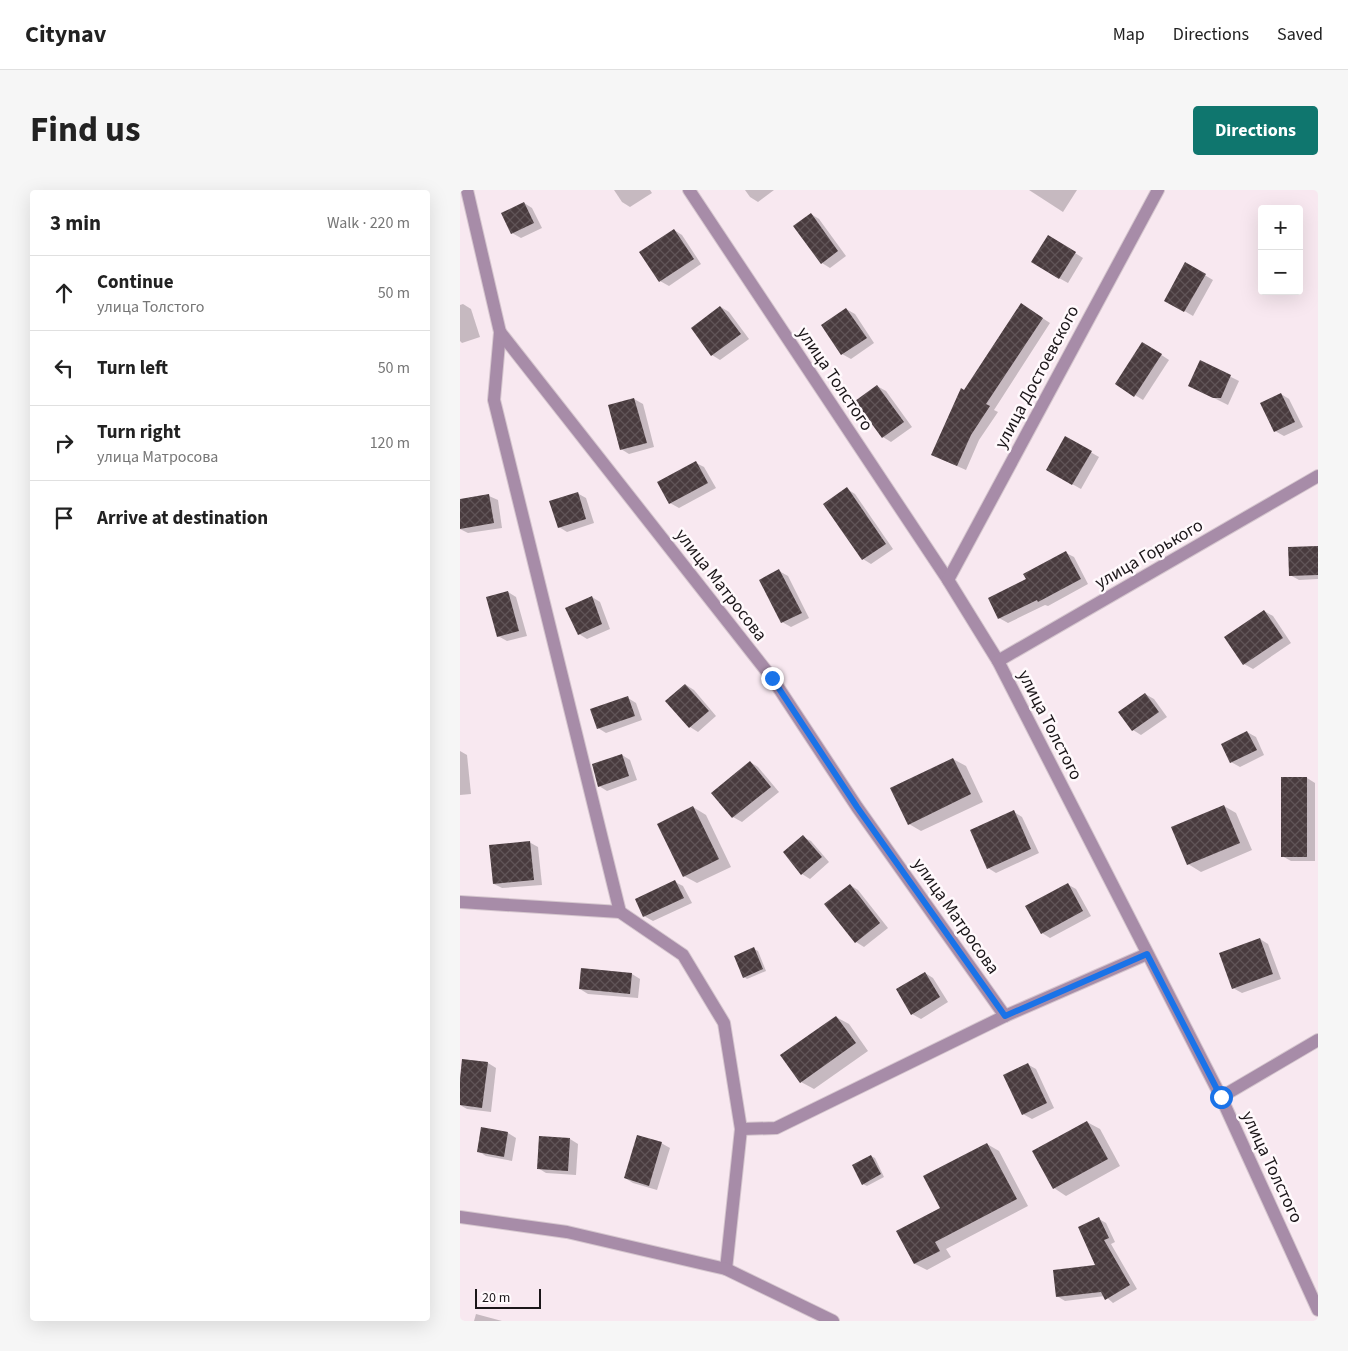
<!DOCTYPE html>
<meta charset="utf-8">
<style>
:root{--surface:#fff;--page:#f6f6f6;--text:#222;--muted:#767676;--line:#e0e0e0;--accent:#0f766e}
body{margin:0;font-family:"Source Sans 3",sans-serif;background:var(--page);color:var(--text)}
.controls{position:absolute;right:15px;top:15px;display:grid;overflow:hidden;border-radius:5px;box-shadow:0 5px 20px #0002}
.controls button{width:45px;height:45px;display:grid;place-items:center;padding:0;border:0;border-bottom:1px solid var(--line);background:var(--surface);color:var(--text);font:25px sans-serif}
.scale{position:absolute;left:15px;bottom:12px;width:66px;box-sizing:border-box;padding-left:5px;border:2px solid #1b1619;border-top:0;font-size:14px;line-height:18px;white-space:nowrap;color:#1b1619;-webkit-text-stroke:4px #fff9fc;paint-order:stroke}
.stop{position:absolute;width:15px;height:15px;margin:-11px;border:4px solid #1a73e8;border-radius:50%;background:#fff}
.stop.end{background:#1a73e8;border-color:#fff;box-shadow:0 1px 5px #0008}
.list{margin:0;padding:0;list-style:none}
h2{display:flex;justify-content:space-between;align-items:center;height:65px;margin:0;padding:0 20px;font-size:21px}
h2 small{font-size:16px;font-weight:400;color:var(--muted)}
.list li{display:grid;grid-template-columns:32px 1fr auto;gap:15px;align-items:center;box-sizing:border-box;height:75px;padding:0 20px;border-top:1px solid var(--line)}
.list b{display:block;font-size:19px;white-space:nowrap}
.list p{margin:0;font-size:16px;white-space:nowrap;color:var(--muted)}
.list em{font-size:16px;font-style:normal;color:var(--muted)}
.icon{flex:none;width:28px;height:28px;fill:none;stroke:currentColor;stroke-width:2;stroke-linecap:round;stroke-linejoin:round}
.map{position:relative;flex:none;width:858px;height:1131px;overflow:hidden;border-radius:5px}
header{display:flex;align-items:center;gap:30px;box-sizing:border-box;height:70px;padding:0 25px;background:var(--surface);border-bottom:1px solid var(--line)}
header strong{font-size:24px}
nav{display:flex;gap:28px;margin-inline-start:auto;font-size:18px}
.intro{display:flex;align-items:center;justify-content:space-between;box-sizing:border-box;height:120px;padding:0 30px}
h1{margin:0;font-size:35px}
.button{padding:12px 22px;border-radius:5px;background:var(--accent);color:#fff;font-size:18px;font-weight:700}
main{display:flex;gap:30px;padding:0 30px}
aside{flex:1;background:var(--surface);border-radius:5px;box-shadow:0 5px 20px #0002}
.map>svg:first-child{display:block}
</style>
<header>
<strong>Citynav</strong>
<nav><a>Map</a><a>Directions</a><a>Saved</a></nav>
</header>
<div class="intro"><h1>Find us</h1><a class="button">Directions</a></div>
<main>
<aside>
<h2>3 min<small>Walk · 220 m</small></h2>
<ul class="list">
<li><svg class="icon" aria-label="ahead" viewBox="0 0 24 24"><path d="M12 20V5M6 11l6-6 6 6"/></svg><div><b>Continue</b><p>улица Толстого</p></div><em>50 m</em></li>
<li><svg class="icon" aria-label="left" viewBox="0 0 24 24"><path d="M17 20v-9H6M10 6l-5 5 5 5"/></svg><div><b>Turn left</b></div><em>50 m</em></li>
<li><svg class="icon" aria-label="right" viewBox="0 0 24 24"><path d="M7 20v-9h11M14 6l5 5-5 5"/></svg><div><b>Turn right</b><p>улица Матросова</p></div><em>120 m</em></li>
<li><svg class="icon" aria-label="arrive" viewBox="0 0 24 24"><path d="M6 21V4h12l-3 4 3 4H6"/></svg><div><b>Arrive at destination</b></div></li>
</ul>
</aside>
<div class="map">
<svg width="858" height="1131" viewBox="0 0 858 1131">
<defs>
<pattern id="building-cross-hatch" width="8" height="8" patternUnits="userSpaceOnUse" patternTransform="scale(1.25)"><rect width="8" height="8" fill="#493b3e"/><path d="M0 0l8 8M0 8l8-8" fill="none" stroke="#605457"/></pattern>
</defs>
<rect width="100%" height="100%" fill="#f8e8f0"/>
<g fill="#0003">
<polygon points="154,0 190,0 192,3 170,17 162,12"/>
<polygon points="285,0 314,0 298,12 290,7"/>
<polygon points="569,0 617,0 603,22"/>
<polygon points="64,13 72,18 82,38 61,48 52,43"/>
<polygon points="351,24 359,29 386,66 370,78 362,73"/>
<polygon points="214,40 222,45 241,74 209,96 200,91"/>
<polygon points="596,51 623,68 608,93 599,88"/>
<polygon points="726,74 753,90 733,126 706,110"/>
<polygon points="3,114 11,119 20,147 2,153 0,151 0,115"/>
<polygon points="261,117 269,122 289,149 260,170 252,165"/>
<polygon points="386,119 395,124 414,153 391,169 382,164"/>
<polygon points="570,120 590,133 534,220 538,222 519,250 506,280 481,269 505,201"/>
<polygon points="691,158 709,170 683,210 657,194"/>
<polygon points="741,172 779,191 768,215 738,200"/>
<polygon points="417,196 426,201 452,237 431,252 423,247"/>
<polygon points="821,204 829,209 843,237 824,246 815,241"/>
<polygon points="174,209 183,214 194,257 169,264 161,259"/>
<polygon points="606,248 639,267 621,299 587,280"/>
<polygon points="236,273 244,277 256,298 219,318 210,313 199,293"/>
<polygon points="387,299 395,304 433,359 411,374 403,369"/>
<polygon points="117,303 126,308 134,333 107,342 99,337"/>
<polygon points="29,306 38,310 42,338 8,343 0,339 0,310"/>
<polygon points="858,357 858,389 839,390 830,385 830,358"/>
<polygon points="606,363 614,367 628,394 588,416 585,415 548,433 539,428 568,390"/>
<polygon points="319,381 328,386 349,428 331,437 322,432"/>
<polygon points="48,402 56,407 67,446 47,451 38,446"/>
<polygon points="132,407 140,412 150,439 127,449 119,444"/>
<polygon points="804,421 813,426 831,453 793,479 784,474"/>
<polygon points="226,495 234,500 256,526 238,542 230,537"/>
<polygon points="685,504 694,509 707,527 681,545 673,540 660,522"/>
<polygon points="168,508 176,513 182,530 146,543 138,538"/>
<polygon points="787,542 796,547 804,565 780,577 771,572"/>
<polygon points="0,561 7,565 11,604 0,605"/>
<polygon points="162,565 170,570 177,590 147,601 139,596"/>
<polygon points="493,569 506,576 523,612 461,641 449,634"/>
<polygon points="290,572 298,577 319,602 282,632 273,627 253,603"/>
<polygon points="847,588 855,593 855,671 831,671 822,666"/>
<polygon points="764,616 776,623 792,660 741,682 728,674"/>
<polygon points="233,617 246,625 271,677 237,693 224,686"/>
<polygon points="554,622 562,627 579,663 536,683 528,678"/>
<polygon points="343,647 351,651 369,672 350,689 342,684"/>
<polygon points="69,652 78,657 82,695 42,698 34,694"/>
<polygon points="215,692 223,696 232,713 193,731 184,726"/>
<polygon points="607,694 616,699 631,726 590,748 582,743"/>
<polygon points="390,695 398,700 428,738 404,757 396,752"/>
<polygon points="800,749 808,754 821,789 782,803 773,798"/>
<polygon points="294,759 298,761 306,781 287,789 284,787"/>
<polygon points="465,783 473,788 488,812 461,829 452,824"/>
<polygon points="172,784 180,789 178,808 128,804 120,799"/>
<polygon points="376,827 389,834 408,861 354,899 341,892"/>
<polygon points="28,873 36,878 31,922 7,919 0,915 0,900"/>
<polygon points="567,874 576,879 594,918 572,929 563,924"/>
<polygon points="627,932 640,939 660,976 606,1006 594,998"/>
<polygon points="48,943 56,948 52,971 26,966 18,961"/>
<polygon points="110,949 118,954 116,985 86,983 78,978"/>
<polygon points="201,953 210,958 197,1000 173,993 165,988"/>
<polygon points="527,954 539,961 568,1016 486,1059 491,1067 467,1080 455,1074 438,1042 482,1018"/>
<polygon points="411,966 415,968 424,987 407,996 403,994"/>
<polygon points="639,1029 646,1033 655,1052 651,1054 677,1099 653,1113 645,1106 605,1111 597,1106 637,1076"/>
<polygon points="16,1124 42,1131 14,1131"/>
</g>
<g fill="url(#building-cross-hatch)">
<polygon points="64,12 74,33 51,44 41,23"/>
<polygon points="351,23 378,61 361,74 333,36"/>
<polygon points="214,39 234,69 199,92 179,62"/>
<polygon points="588,45 616,62 599,89 571,72"/>
<polygon points="725,72 746,84 724,122 704,111"/>
<polygon points="561,113 583,128 526,214 530,216 511,245 497,276 471,265 501,198 504,200"/>
<polygon points="260,116 281,144 251,166 231,138"/>
<polygon points="386,118 407,148 381,165 361,135"/>
<polygon points="682,152 702,164 674,207 655,194"/>
<polygon points="740,170 771,185 761,208 753,208 728,196"/>
<polygon points="417,195 444,232 422,248 395,211"/>
<polygon points="821,203 835,232 814,242 800,213"/>
<polygon points="174,208 187,253 160,260 148,215"/>
<polygon points="605,246 632,261 612,295 586,280"/>
<polygon points="236,271 248,293 209,314 197,292"/>
<polygon points="387,297 426,354 402,370 363,314"/>
<polygon points="118,302 126,329 98,338 89,311"/>
<polygon points="29,304 34,333 0,339 0,309"/>
<polygon points="858,356 858,385 829,386 828,357"/>
<polygon points="606,361 621,389 578,412 577,410 538,429 528,408 566,389 563,384"/>
<polygon points="319,379 342,423 321,433 299,390"/>
<polygon points="48,401 59,441 37,447 26,407"/>
<polygon points="132,406 142,434 118,445 105,418"/>
<polygon points="804,420 823,448 783,475 764,447"/>
<polygon points="225,494 249,521 229,538 205,511"/>
<polygon points="685,503 699,522 672,541 658,522"/>
<polygon points="168,506 175,526 137,539 130,519"/>
<polygon points="787,541 797,560 770,573 761,554"/>
<polygon points="162,564 169,586 138,597 132,574"/>
<polygon points="493,568 511,604 448,635 430,598"/>
<polygon points="290,571 311,597 272,628 251,603"/>
<rect x="821" y="587" width="26" height="80"/>
<polygon points="764,615 780,653 727,675 711,637"/>
<polygon points="233,616 259,669 223,687 197,634"/>
<polygon points="554,620 571,659 527,679 510,640"/>
<polygon points="343,645 362,667 341,685 323,662"/>
<polygon points="70,651 74,690 33,694 29,655"/>
<polygon points="215,690 224,708 183,727 175,709"/>
<polygon points="608,693 623,721 581,744 565,716"/>
<polygon points="390,694 420,733 395,753 364,714"/>
<polygon points="800,748 813,784 772,799 759,763"/>
<polygon points="294,757 303,779 283,788 274,766"/>
<polygon points="121,778 172,783 170,804 119,799"/>
<polygon points="465,782 480,807 451,825 436,799"/>
<polygon points="376,826 396,853 340,893 320,865"/>
<polygon points="2,869 28,872 22,918 0,915 0,889"/>
<polygon points="568,873 587,913 562,925 543,885"/>
<polygon points="627,931 648,969 593,999 572,961"/>
<polygon points="21,937 48,942 44,967 17,962"/>
<polygon points="177,945 202,952 189,996 164,988"/>
<polygon points="79,946 110,948 108,981 77,979"/>
<polygon points="527,953 557,1009 475,1052 480,1061 454,1074 436,1041 480,1018 463,986"/>
<polygon points="411,965 421,984 402,995 392,975"/>
<polygon points="639,1027 649,1048 644,1050 670,1095 645,1110 641,1102 596,1107 593,1080 635,1075 618,1037"/>
</g>
<g fill="none" stroke-linecap="round" stroke-linejoin="round">
<g stroke="#d5c6ce" stroke-width="14">
<g id="minor">
<polyline points="7,0 40,142 34,210 160,722"/>
<polyline points="229,0 488,390 538,471 761,907 858,1120"/>
<polyline points="40,142 312,488 397,617 545,826"/>
<polyline points="488,390 698,0"/>
<polyline points="538,471 858,286"/>
<polyline points="0,712 160,722 223,765 264,833 281,939 266,1079"/>
<polyline points="761,907 858,850"/>
<polyline points="281,939 316,938 545,826 687,764"/>
<polyline points="0,1027 107,1042 266,1079 373,1131"/>
</g>
</g>
<use href="#minor" stroke="#a78ca8" stroke-width="12"/>
</g>
<g fill="none" stroke-linecap="round" stroke-linejoin="round">
<polyline stroke="#1a73e8" stroke-width="6" points="312,488 397,617 545,826 687,764 761,907"/>
</g>
<g text-anchor="middle" dominant-baseline="central" stroke-width="5" stroke-linejoin="round" paint-order="stroke">
<g font-size="18" fill="#1b1619" stroke="#fff9fc">
<text transform="translate(577 187) rotate(-62)">улица Достоевского</text>
<text transform="translate(375 189) rotate(56)">улица Толстого</text>
<text transform="translate(689 364) rotate(-30)">улица Горького</text>
<text transform="translate(261 395) rotate(52)">улица Матросова</text>
<text transform="translate(590 535) rotate(63)">улица Толстого</text>
<text transform="translate(496 726) rotate(55)">улица Матросова</text>
<text transform="translate(812 977) rotate(65)">улица Толстого</text>
</g>
</g>
</svg>
<div class="controls">
<button>+</button>
<button>−</button>
</div>
<div class="scale">20 m</div>
<div class="stop" style="left:761px;top:907px"></div>
<div class="stop end" style="left:312px;top:488px"></div>
</div>
</main>
